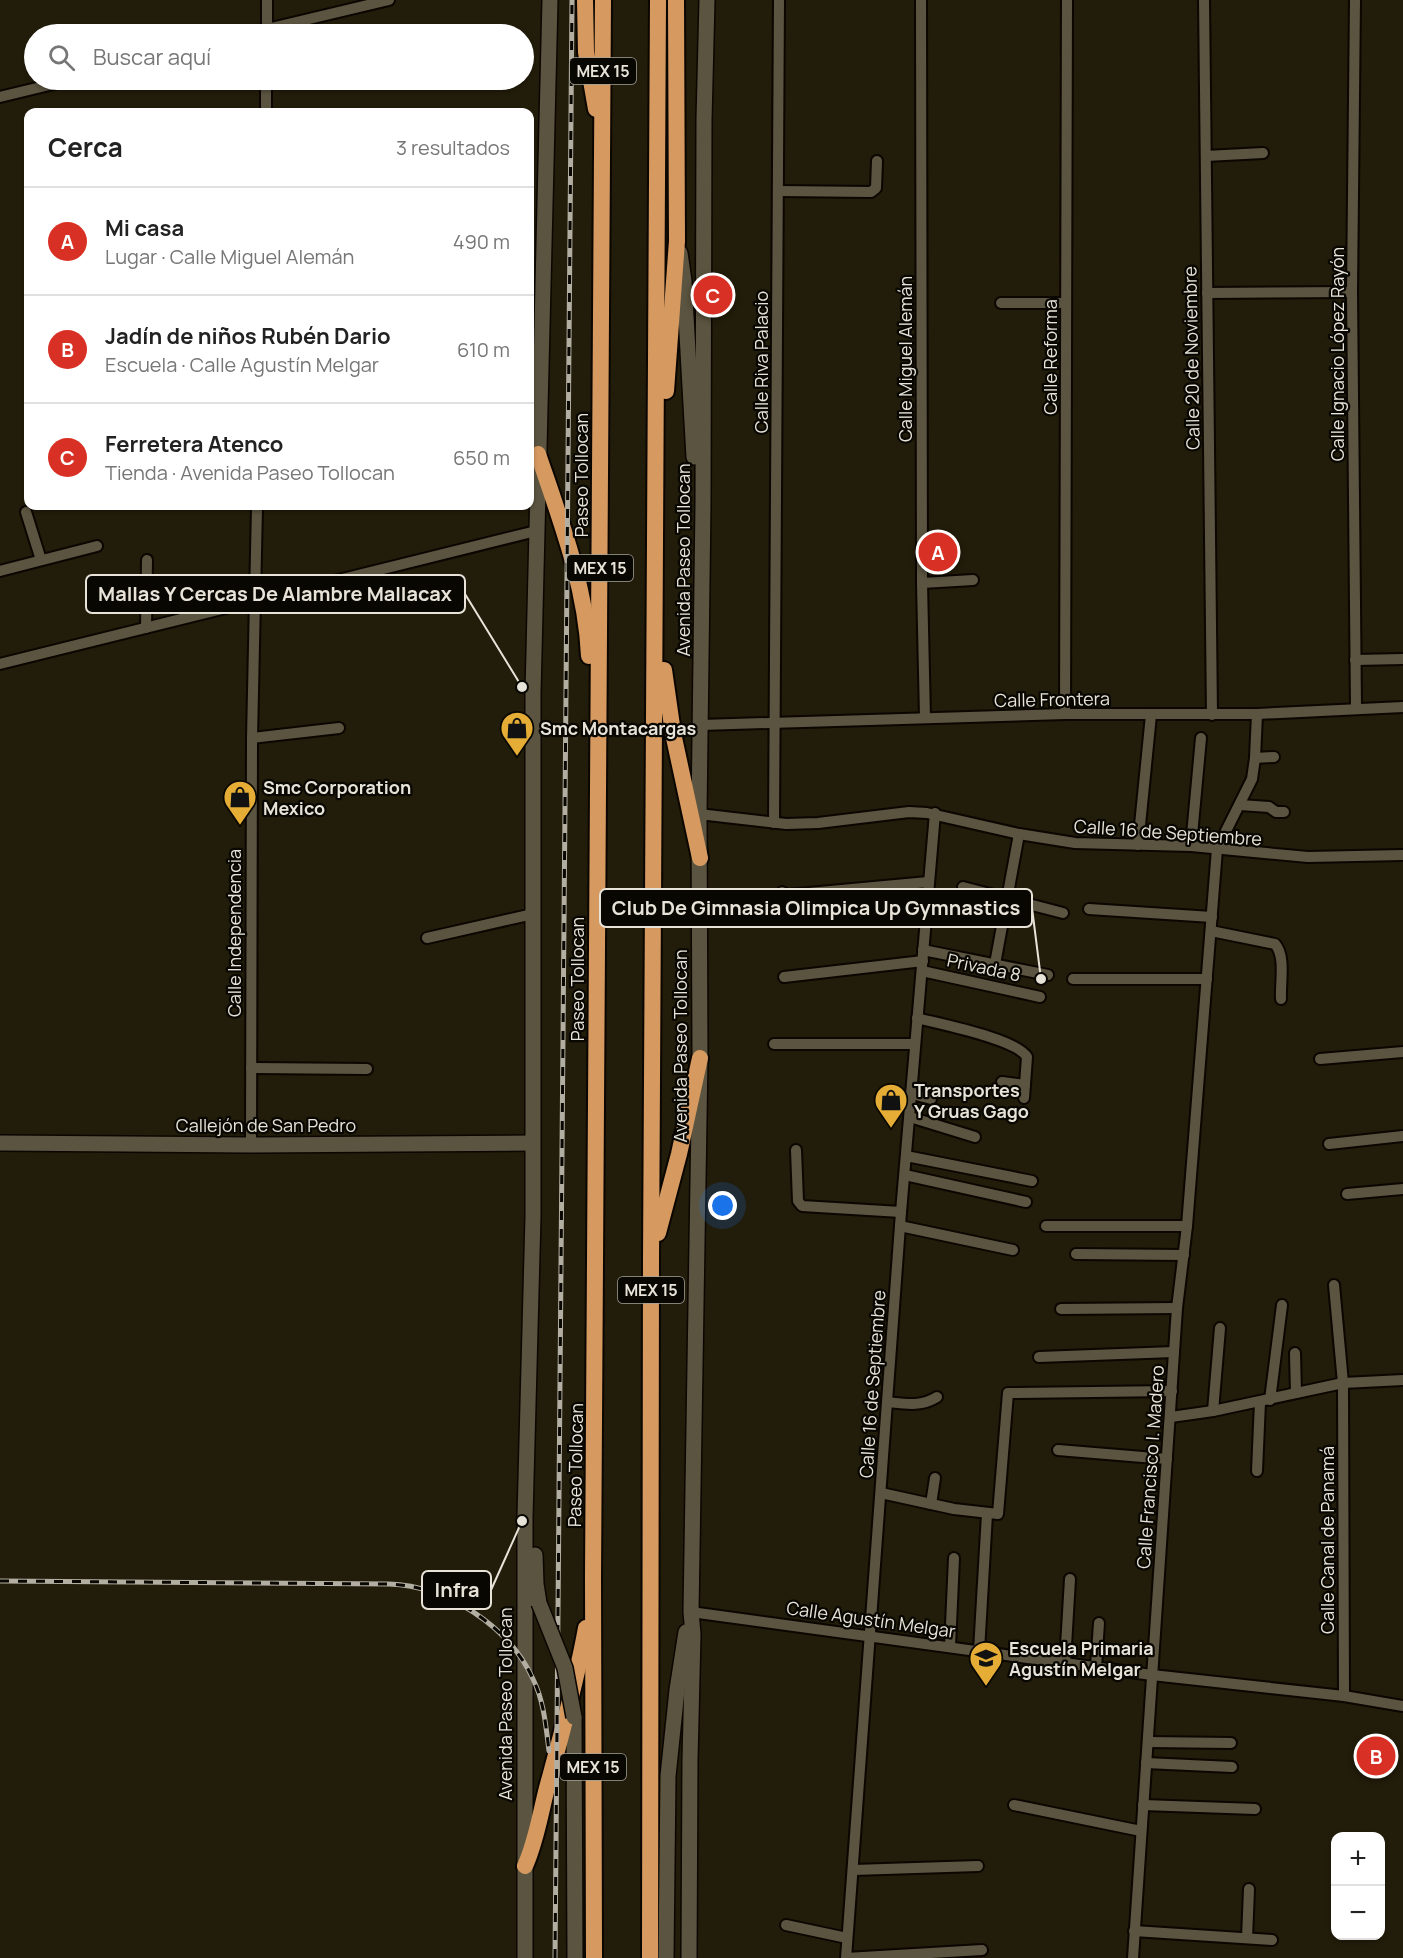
<!DOCTYPE html>
<html lang="es">
<meta charset="utf-8">
<style>
:root{--surface:#fff;--page:#f6f6f6;--text:#222;--muted:#767676;--line:#e0e0e0;--accent:#d93025}
body{margin:0;font-family:Manrope,sans-serif;background:var(--page);color:var(--text)}
.controls{position:absolute;right:18px;bottom:18px;display:grid;overflow:hidden;border-radius:12px;box-shadow:0 2px 4px #0004}
.controls button{width:54px;height:54px;display:grid;place-items:center;padding:0;border:0;border-bottom:2px solid var(--line);background:var(--surface);color:var(--text);font:30px sans-serif}
.you{position:absolute;left:723px;top:1206px;width:21px;height:21px;margin:-15px;border:4px solid #fff;border-radius:50%;background:#1a73e8;box-shadow:0 0 0 9px #1a73e833}
.badge{display:grid;place-items:center;width:39px;height:39px;border-radius:50%;background:var(--accent);color:#fff;font-size:20px;font-weight:700}
.pin{position:absolute;translate:-50% -50%;border:3px solid #fff;box-shadow:0 2px 6px #0006}
.list{margin:0;padding:0;list-style:none}
h2{display:flex;justify-content:space-between;align-items:center;height:78px;margin:0;padding:0 24px;font-size:26px}
h2 small{font-size:20px;font-weight:400;color:var(--muted)}
.list li{display:grid;grid-template-columns:39px 1fr auto;gap:18px;align-items:center;box-sizing:border-box;height:108px;padding:0 24px;border-top:2px solid var(--line)}
.list b{display:block;font-size:22px;white-space:nowrap}
.list p{margin:0;font-size:20px;white-space:nowrap;color:var(--muted)}
.list em{font-size:20px;font-style:normal;color:var(--muted)}
.icon{flex:none;width:33px;height:33px;fill:none;stroke:currentColor;stroke-width:2;stroke-linecap:round;stroke-linejoin:round}
.map{position:relative;flex:none;width:1403px;height:1958px;overflow:hidden}
.search{position:absolute;background:var(--surface);box-shadow:0 2px 4px #0004;left:24px;top:24px;width:510px;height:66px;display:flex;align-items:center;gap:15px;box-sizing:border-box;padding:0 21px;border-radius:33px;color:var(--muted);font-size:22px}
.panel{position:absolute;background:var(--surface);box-shadow:0 2px 4px #0004;left:24px;top:108px;width:510px;height:402px;border-radius:12px}
.map>svg:first-child{display:block}
</style>
<div class="map">
<svg width="1403" height="1958" viewBox="0 0 1403 1958">
<rect width="100%" height="100%" fill="#221c0a"/>
<g fill="none" stroke-linecap="round" stroke-linejoin="round">
<g stroke="#0b0600" stroke-width="14">
<g id="minor">
<polyline points="267,0 267,34"/>
<polyline points="921,0 922,583 925,718"/>
<polyline points="1204,0 1212,715"/>
<polyline points="1355,0 1352,292 1356,708"/>
<polyline points="246,34 389,0"/>
<polyline points="0,97 70,80"/>
<polyline points="266,112 266,80"/>
<polyline points="1206,156 1263,153"/>
<polyline points="778,191 871,192 876,188 877,161"/>
<polyline points="1207,293 1352,292"/>
<polyline points="1001,303 1066,303"/>
<polyline points="26,512 41,560"/>
<polyline points="0,571 97,546"/>
<polyline points="922,583 973,580"/>
<polyline points="146,628 147,560"/>
<polyline points="1355,660 1403,659"/>
<polyline points="0,664 536,531"/>
<polyline points="1065,714 1067,0"/>
<polyline points="701,725 1065,714 1257,714 1403,707"/>
<polyline points="252,738 339,728"/>
<polyline points="1255,758 1274,757"/>
<polyline points="1240,805 1269,807 1276,812 1284,812"/>
<polyline points="935,813 901,1212 846,1958 982,1950"/>
<polyline points="699,814 786,824 818,823 909,812 927,813 1019,834 1075,843 1191,846 1308,857 1403,855"/>
<polyline points="774,823 779,0"/>
<polyline points="1138,845 1151,715"/>
<polyline points="1191,846 1201,738"/>
<polyline points="963,887 1063,913"/>
<polyline points="782,892 787,895 928,882"/>
<polyline points="1089,909 1212,917"/>
<path d="M 1211,931 L 1275,944 C 1286,956 1280,983 1281,999"/>
<polyline points="427,938 533,914"/>
<polyline points="923,950 1048,975"/>
<polyline points="995,964 1019,834"/>
<polyline points="922,971 1040,997"/>
<polyline points="784,977 923,961"/>
<polyline points="1073,979 1207,979"/>
<path d="M 917,1018 C 940,1024 1017,1039 1027,1057 L 1024,1098"/>
<polyline points="774,1044 915,1044"/>
<polyline points="1320,1059 1403,1052"/>
<polyline points="251,1068 367,1069"/>
<polyline points="1002,1082 1025,1085"/>
<polyline points="912,1094 931,1099"/>
<polyline points="910,1117 975,1137"/>
<polyline points="1329,1144 1403,1136"/>
<polyline points="251,1145 252,738 257,506"/>
<polyline points="796,1150 798,1201 802,1206 901,1212"/>
<polyline points="906,1156 1032,1181"/>
<polyline points="905,1175 1026,1202"/>
<polyline points="1347,1194 1403,1189"/>
<polyline points="900,1226 1013,1250"/>
<polyline points="1046,1226 1187,1226"/>
<polyline points="1076,1254 1184,1255"/>
<polyline points="1334,1285 1343,1383 1344,1696"/>
<polyline points="1061,1309 1177,1308"/>
<polyline points="1295,1353 1296,1393"/>
<polyline points="1039,1357 1174,1352"/>
<polyline points="1270,1400 1282,1305"/>
<path d="M 887,1402 C 906,1404 921,1407 937,1397"/>
<polyline points="1213,1411 1220,1328"/>
<polyline points="1171,1417 1213,1411 1343,1383 1403,1380"/>
<polyline points="1058,1450 1167,1459"/>
<polyline points="1257,1471 1260,1402"/>
<polyline points="881,1493 954,1509 998,1514 1008,1393 1172,1391"/>
<polyline points="931,1504 935,1478"/>
<polyline points="691,1612 1152,1675 1344,1696 1403,1706"/>
<polyline points="950,1647 954,1558"/>
<polyline points="979,1651 987,1514"/>
<polyline points="1065,1663 1070,1579"/>
<polyline points="1096,1667 1099,1623"/>
<polyline points="1148,1742 1231,1743"/>
<polyline points="1146,1763 1232,1767"/>
<polyline points="1014,1805 1141,1831"/>
<polyline points="1143,1805 1255,1809"/>
<polyline points="853,1870 978,1866"/>
<polyline points="786,1925 847,1938"/>
<polyline points="1134,1931 1272,1940"/>
<polyline points="1247,1938 1249,1889"/>
<polyline points="1133,1958 1177,1308 1187,1226 1217,849 1252,779 1255,758 1257,714"/>
</g>
</g>
<g stroke="#0b0600" stroke-width="18">
<g id="secondary">
<polyline points="680,253 684,281 694,457"/>
<polyline points="0,1143 251,1145 532,1143"/>
<polyline points="535,1555 536,1584 539,1603"/>
<polyline points="574,1717 575,1958"/>
<polyline points="525,1958 525,1517 533,1216 533,693 550,0"/>
<polyline points="666,1958 668,1776 677,1690 686,1632"/>
<polyline points="689,1958 690,1760 693,1634 691,1612 700,1058 699,814 703,503 704,120 707,0"/>
</g>
</g>
<g stroke="#0b0600" stroke-width="20">
<g id="trunk">
<polyline points="585,0 586,52 596,109"/>
<polyline points="666,391 677,241 676,0"/>
<path d="M 538,454 C 560,519 586,586 589,656"/>
<polyline points="664,670 673,733 700,858"/>
<polyline points="658,1233 679,1154 700,1058"/>
<path d="M 525,1866 C 538,1837 541,1807 550,1777 C 563,1728 577,1679 586,1628"/>
<polyline points="594,1958 593,1577 603,0"/>
<polyline points="650,1958 651,1260 658,0"/>
</g>
</g>
<use href="#minor" stroke="#5b5440" stroke-width="10"/>
<use href="#secondary" stroke="#5b5440" stroke-width="15"/>
<use href="#trunk" stroke="#d69a61" stroke-width="16"/>
<g stroke="#b3aea2" stroke-width="5">
<g id="rail">
<path d="M 0,1581 L 389,1584 C 447,1586 509,1626 533,1679 C 544,1701 546,1727 549,1751"/>
<polyline points="555,1958 572,0"/>
</g>
</g>
<use href="#rail" stroke="#090702" stroke-width="3" stroke-dasharray="9" stroke-linecap="butt"/>
<g stroke="#0b0600" stroke-width="18" stroke-linecap="butt">
<polyline id="secondary-bridge" points="539,1603 565,1668 574,1717"/>
</g>
<use href="#secondary-bridge" stroke="#5b5440" stroke-width="15"/>
</g>
<defs>
<g id="shop-pin" transform="scale(1.725)"><path d="M0 17L-7.5 6A9.5 9.5 0 1 1 7.5 6Z" fill="#e5ad35" stroke="#090702"/><path d="M-5-2.5h2.3a2.7 3.5 0 0 1 5.4 0H5L5.5 6h-11ZM-1.5-2.5h3a1.5 2.3 0 0 0-3 0Z" fill="#111"/></g>
<g id="school-pin" transform="scale(1.725)"><path d="M0 17L-7.5 6A9.5 9.5 0 1 1 7.5 6Z" fill="#e5ad35" stroke="#090702"/><path d="M0-5L7-2L0 1L-7-2ZM-4 1L0 2.5L4 1V4Q0 6-4 4Z" fill="#111"/></g>
</defs>
<g fill-rule="evenodd">
<use href="#shop-pin" x="517" y="728"/>
<use href="#shop-pin" x="240" y="797"/>
<use href="#shop-pin" x="891" y="1100"/>
<use href="#school-pin" x="986" y="1658"/>
</g>
<g text-anchor="middle" dominant-baseline="central" stroke-width="4.5" stroke-linejoin="round" paint-order="stroke">
<g fill="#090702" stroke="#a4a198" stroke-width="1.5">
<rect x="570" y="58" width="66" height="26" rx="4.5"/>
<rect x="567" y="555" width="66" height="26" rx="4.5"/>
<rect x="618" y="1277" width="66" height="26" rx="4.5"/>
<rect x="560" y="1754" width="66" height="26" rx="4.5"/>
</g>
<g font-size="16" font-weight="bold" fill="#e7e3d8">
<text x="603" y="71">MEX 15</text>
<text x="600" y="568">MEX 15</text>
<text x="651" y="1290">MEX 15</text>
<text x="593" y="1767">MEX 15</text>
</g>
<g font-size="18" fill="#e7e3d8" stroke="#090702">
<text transform="translate(1337 354) rotate(-90)">Calle Ignacio López Rayón</text>
<text transform="translate(1050 357) rotate(-90)">Calle Reforma</text>
<text transform="translate(1191 358) rotate(-91)">Calle 20 de Noviembre</text>
<text transform="translate(905 359) rotate(-90)">Calle Miguel Alemán</text>
<text transform="translate(761 362) rotate(-90)">Calle Riva Palacio</text>
<text transform="translate(581 475) rotate(-90)">Paseo Tollocan</text>
<text transform="translate(683 560) rotate(-90)">Avenida Paseo Tollocan</text>
<text transform="translate(1052 699) rotate(-1)">Calle Frontera</text>
<text transform="translate(1168 832) rotate(4)">Calle 16 de Septiembre</text>
<text transform="translate(234 933) rotate(-90)">Calle Independencia</text>
<text transform="translate(984 967) rotate(12)">Privada 8</text>
<text transform="translate(577 979) rotate(-90)">Paseo Tollocan</text>
<text transform="translate(680 1046) rotate(-90)">Avenida Paseo Tollocan</text>
<text x="266" y="1125">Callejón de San Pedro</text>
<text transform="translate(872 1384) rotate(-86)">Calle 16 de Septiembre</text>
<text transform="translate(575 1465) rotate(-89)">Paseo Tollocan</text>
<text transform="translate(1150 1467) rotate(-86)">Calle Francisco I. Madero</text>
<text transform="translate(1327 1540) rotate(-90)">Calle Canal de Panamá</text>
<text transform="translate(871 1619) rotate(8)">Calle Agustín Melgar</text>
<text transform="translate(505 1704) rotate(-90)">Avenida Paseo Tollocan</text>
</g>
<g font-size="18" font-weight="bold" fill="#e7e3d8" stroke="#090702" text-anchor="start">
<text x="540" y="728">Smc Montacargas</text>
<text x="263" y="787">Smc Corporation<tspan x="263" dy="21">Mexico</tspan></text>
<text x="914" y="1090">Transportes<tspan x="914" dy="21">Y Gruas Gago</tspan></text>
<text x="1009" y="1648">Escuela Primaria<tspan x="1009" dy="21">Agustín Melgar</tspan></text>
</g>
</g>
<path fill="none" stroke="#e7e3d8" stroke-width="2" d="M522 687L465 594M1041 979L1032 908M522 1521L491 1590"/>
<g fill="#e7e3d8" stroke="#090702" stroke-width="2">
<circle cx="522" cy="687" r="6"/>
<circle cx="1041" cy="979" r="6"/>
<circle cx="522" cy="1521" r="6"/>
</g>
<g fill="#090702" stroke="#e7e3d8" stroke-width="2">
<rect x="86" y="575" width="379" height="38" rx="6"/>
<rect x="600" y="889" width="432" height="38" rx="6"/>
<rect x="422" y="1571" width="69" height="38" rx="6"/>
</g>
<g font-size="20" text-anchor="middle" font-weight="bold" fill="#e7e3d8">
<text x="275" y="601">Mallas Y Cercas De Alambre Mallacax</text>
<text x="816" y="915">Club De Gimnasia Olimpica Up Gymnastics</text>
<text x="457" y="1597">Infra</text>
</g>
</svg>
<div class="controls">
<button>+</button>
<button>−</button>
</div>
<div class="you"></div>
<div class="pin badge" style="left:938px;top:552px">A</div>
<div class="pin badge" style="left:1376px;top:1756px">B</div>
<div class="pin badge" style="left:713px;top:295px">C</div>
<div class="search"><svg class="icon" aria-label="search" viewBox="0 0 24 24"><circle cx="10" cy="10" r="6"/><path d="M15 15l6 6"/></svg>Buscar aquí</div>
<section class="panel">
<h2>Cerca<small>3 resultados</small></h2>
<ul class="list">
<li><span class="badge">A</span><div><b>Mi casa</b><p>Lugar · Calle Miguel Alemán</p></div><em>490 m</em></li>
<li><span class="badge">B</span><div><b>Jadín de niños Rubén Dario</b><p>Escuela · Calle Agustín Melgar</p></div><em>610 m</em></li>
<li><span class="badge">C</span><div><b>Ferretera Atenco</b><p>Tienda · Avenida Paseo Tollocan</p></div><em>650 m</em></li>
</ul>
</section>
</div>
